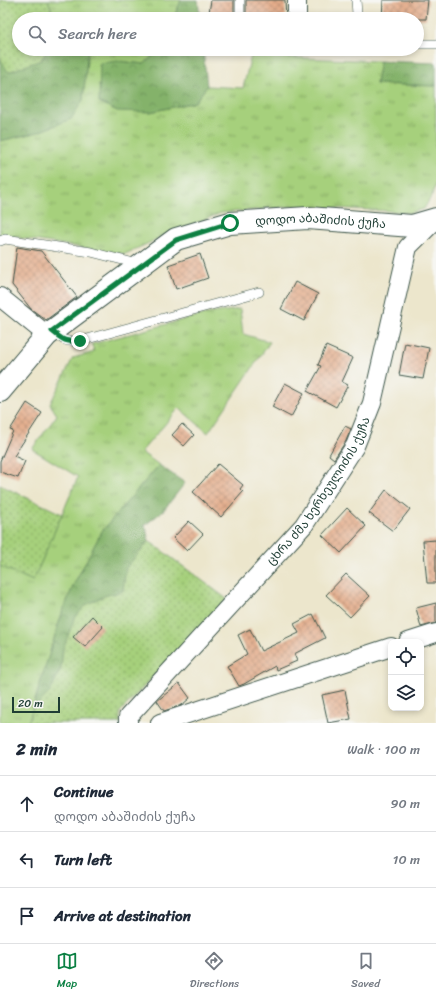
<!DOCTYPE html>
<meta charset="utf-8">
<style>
:root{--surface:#fff;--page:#f6f6f7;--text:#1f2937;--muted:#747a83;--line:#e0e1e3;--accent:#0b8043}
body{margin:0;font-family:Sriracha,"Noto Sans Georgian",sans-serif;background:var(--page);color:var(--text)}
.controls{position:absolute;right:12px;bottom:12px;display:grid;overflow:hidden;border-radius:8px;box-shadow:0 2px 6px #0003}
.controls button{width:36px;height:36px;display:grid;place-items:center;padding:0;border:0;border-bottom:1px solid var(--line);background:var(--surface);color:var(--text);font:20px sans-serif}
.scale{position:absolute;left:12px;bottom:10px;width:48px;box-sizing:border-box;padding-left:4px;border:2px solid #1f3d34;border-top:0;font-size:11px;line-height:14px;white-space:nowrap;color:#1f3d34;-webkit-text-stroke:3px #f6f6f2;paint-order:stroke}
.stop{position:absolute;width:12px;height:12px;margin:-9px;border:3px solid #0b8043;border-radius:50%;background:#fff}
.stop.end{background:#0b8043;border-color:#fff;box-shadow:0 1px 4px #0008}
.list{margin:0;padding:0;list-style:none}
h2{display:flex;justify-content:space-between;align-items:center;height:52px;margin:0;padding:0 16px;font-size:17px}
h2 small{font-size:13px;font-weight:400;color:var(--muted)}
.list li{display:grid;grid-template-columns:26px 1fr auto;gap:12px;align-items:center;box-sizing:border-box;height:56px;padding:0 16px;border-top:1px solid var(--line)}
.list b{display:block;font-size:15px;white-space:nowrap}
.list p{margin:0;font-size:13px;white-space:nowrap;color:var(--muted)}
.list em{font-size:13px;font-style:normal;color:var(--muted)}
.icon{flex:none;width:22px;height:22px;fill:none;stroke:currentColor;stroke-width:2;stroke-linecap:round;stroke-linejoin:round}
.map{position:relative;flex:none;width:436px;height:723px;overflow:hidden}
.search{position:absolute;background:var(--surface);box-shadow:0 2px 6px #0003;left:12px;right:12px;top:12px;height:44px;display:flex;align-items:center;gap:10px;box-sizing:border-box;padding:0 14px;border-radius:22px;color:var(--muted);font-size:15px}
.sheet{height:220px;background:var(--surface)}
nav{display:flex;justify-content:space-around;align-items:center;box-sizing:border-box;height:56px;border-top:1px solid var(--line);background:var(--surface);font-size:11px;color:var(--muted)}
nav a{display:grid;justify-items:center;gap:2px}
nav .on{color:var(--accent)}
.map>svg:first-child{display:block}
</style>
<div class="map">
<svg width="436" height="723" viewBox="0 0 436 723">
<defs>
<pattern id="grass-tufts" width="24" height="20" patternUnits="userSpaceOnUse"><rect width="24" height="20" fill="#a6d07b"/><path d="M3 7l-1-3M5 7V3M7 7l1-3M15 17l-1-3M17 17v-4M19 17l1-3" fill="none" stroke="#87aa66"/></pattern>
<pattern id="forest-crowns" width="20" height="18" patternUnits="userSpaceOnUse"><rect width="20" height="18" fill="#84b26b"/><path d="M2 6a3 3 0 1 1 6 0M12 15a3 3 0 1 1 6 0" fill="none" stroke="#6b9259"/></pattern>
<pattern id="garden-dots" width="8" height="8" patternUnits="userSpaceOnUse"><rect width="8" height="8" fill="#a6d07b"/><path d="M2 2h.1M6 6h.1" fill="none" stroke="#87aa66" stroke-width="1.8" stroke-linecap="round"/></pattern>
<pattern id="building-cross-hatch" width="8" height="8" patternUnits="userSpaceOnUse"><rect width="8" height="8" fill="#e3ab89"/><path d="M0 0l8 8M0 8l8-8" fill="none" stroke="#b78c71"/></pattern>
</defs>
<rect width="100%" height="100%" fill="#f6f6f2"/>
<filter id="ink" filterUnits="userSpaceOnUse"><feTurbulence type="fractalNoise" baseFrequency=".025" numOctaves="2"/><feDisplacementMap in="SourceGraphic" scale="8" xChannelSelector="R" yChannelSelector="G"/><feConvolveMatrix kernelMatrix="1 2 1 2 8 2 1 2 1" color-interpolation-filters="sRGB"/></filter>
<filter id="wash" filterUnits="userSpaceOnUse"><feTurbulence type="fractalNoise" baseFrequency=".012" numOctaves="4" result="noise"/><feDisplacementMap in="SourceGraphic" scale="16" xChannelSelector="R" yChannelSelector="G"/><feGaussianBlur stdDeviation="0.9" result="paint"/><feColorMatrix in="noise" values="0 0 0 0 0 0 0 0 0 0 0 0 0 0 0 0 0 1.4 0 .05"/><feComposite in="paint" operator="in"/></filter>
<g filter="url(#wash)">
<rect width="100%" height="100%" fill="#ece6cc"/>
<g fill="url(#grass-tufts)" stroke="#628658">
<polygon points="48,0 181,0 181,1 173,19 80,19 71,12 66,19 55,19"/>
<polygon points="88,49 160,49 144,64 119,61 150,112 195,102 207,86 243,88 251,56 380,61 376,84 436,86 436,182 432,195 424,209 409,213 391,211 297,206 221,213 166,235 125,254 0,235 0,141 38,132 83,100"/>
<polygon points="240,309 243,334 270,342 208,433 179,408 141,452 159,465 102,531 74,584 62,613 28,723 0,723 0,566 33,581 78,477 32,449 57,415 50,404 73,358 94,352 92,344 205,314"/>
</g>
<g fill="url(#forest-crowns)" stroke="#527850">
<polygon points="181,0 198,0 200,19 173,19"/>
<polygon points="48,49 88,49 83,100 71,119 38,132 0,141 0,58 9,72 41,60"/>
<polygon points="160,49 203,49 207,86 195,102 150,112 117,111 99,102 100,63 119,61 144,64"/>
<polygon points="380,61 436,63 436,86 376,84"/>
<polygon points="159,465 185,483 163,511 145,525 149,541 126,568 123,591 104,596 63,649 61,668 50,692 32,710 62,613 74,584 102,531"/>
</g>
<g fill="url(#garden-dots)" stroke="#628658">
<polygon points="0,0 48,0 55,19 19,19 19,49 48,49 41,60 8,72 0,58"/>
<polygon points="0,485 62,514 33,581 0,566"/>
<polygon points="149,541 227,599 120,712 120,723 28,723 32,710 50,692 61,668 63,649 75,617 86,605 104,596 123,591 126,568"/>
</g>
<g id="blocks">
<g fill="url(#building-cross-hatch)">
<polygon points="211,0 234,0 234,19 208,19"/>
<polygon points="246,0 285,0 286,19 246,19"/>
<polygon points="383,0 428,0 426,19 382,19"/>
<polygon points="17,247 41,251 77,297 46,320 31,309 12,285"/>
<polygon points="200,254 208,278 176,289 168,265"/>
<polygon points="295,282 318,294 304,321 281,309"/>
<polygon points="405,343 429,348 423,379 399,375"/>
<polygon points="326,346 353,358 342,382 348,385 336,407 307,391 321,366 318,365"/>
<polygon points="285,383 304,393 291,417 272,407"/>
<polygon points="27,403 42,413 14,456 25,461 18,478 0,472 0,461 13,431 10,430"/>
<polygon points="182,424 194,435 184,446 172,435"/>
<polygon points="345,426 351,429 346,441 334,459 329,455"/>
<polygon points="218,464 243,485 240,489 243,492 221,517 193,492"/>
<polygon points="386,490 410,509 393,531 369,513"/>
<polygon points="347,508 366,526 341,553 322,535"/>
<polygon points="189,521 203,534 187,551 173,538"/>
<polygon points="436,540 436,583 427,583 423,541"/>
<polygon points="346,574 370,596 350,617 326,595"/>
<polygon points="436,603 436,623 421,627 416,608"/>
<polygon points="313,614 325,638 294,654 297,661 276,670 275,666 244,684 239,686 227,666 247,654 238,635 250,629 261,651 299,633 294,624"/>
<polygon points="92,616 103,627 85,647 73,637"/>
<polygon points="179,683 190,698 182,705 164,711 157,701"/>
<polygon points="345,690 351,719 328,723 322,695"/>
</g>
</g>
</g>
<g filter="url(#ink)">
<use href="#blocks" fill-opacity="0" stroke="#3e564b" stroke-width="1"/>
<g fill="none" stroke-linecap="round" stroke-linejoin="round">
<g stroke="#3e564b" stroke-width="10">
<g id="service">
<polyline points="356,0 357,14 361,19"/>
<polyline points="240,19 240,0"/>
<polyline points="417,44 436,44"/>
<polyline points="0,241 5,239 91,252 138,264"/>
<path d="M 52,331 C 64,341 65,342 80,341 L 259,292"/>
</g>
</g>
<g stroke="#3e564b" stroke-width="20">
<g id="minor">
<polyline points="297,19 297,0"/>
<polyline points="0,297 47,335"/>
<polyline points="408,642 436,633"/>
<path id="s1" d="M 128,723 L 128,717 L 304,525 L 355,446 L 372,403 L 408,247 L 436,219"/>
<polyline points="160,723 391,647"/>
</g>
</g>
<g stroke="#3e564b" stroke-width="24">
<g id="tertiary">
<path id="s2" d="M 0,391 L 47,335 L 176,239 L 230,223 L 308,218 L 412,226 L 436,219"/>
</g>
</g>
<use href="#service" stroke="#fff" stroke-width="9"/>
<use href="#minor" stroke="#fff" stroke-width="18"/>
<use href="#tertiary" stroke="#fff" stroke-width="22"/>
</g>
</g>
<g fill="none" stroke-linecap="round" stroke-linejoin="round" filter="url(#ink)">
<path stroke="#0b8043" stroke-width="5" d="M 80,341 C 65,342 64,341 52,331 L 176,240 L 230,223"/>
</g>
<g text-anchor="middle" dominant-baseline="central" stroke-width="4" stroke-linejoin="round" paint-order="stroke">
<g font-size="12" fill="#1f3d34" stroke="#f6f6f2">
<text stroke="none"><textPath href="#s2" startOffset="381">დოდო აბაშიძის ქუჩა</textPath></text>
<text stroke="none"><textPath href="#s1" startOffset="303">ცხრა ძმა ხერხეულიძის ქუჩა</textPath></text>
</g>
</g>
</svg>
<div class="controls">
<button><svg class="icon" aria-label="locate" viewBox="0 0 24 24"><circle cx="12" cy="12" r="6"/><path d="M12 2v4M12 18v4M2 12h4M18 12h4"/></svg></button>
<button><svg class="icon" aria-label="layers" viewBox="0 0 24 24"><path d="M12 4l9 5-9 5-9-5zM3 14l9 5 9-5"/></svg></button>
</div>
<div class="scale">20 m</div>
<div class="stop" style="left:230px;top:223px"></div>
<div class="stop end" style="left:80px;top:341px"></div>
<div class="search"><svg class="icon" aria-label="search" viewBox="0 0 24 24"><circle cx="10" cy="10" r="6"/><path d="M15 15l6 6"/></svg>Search here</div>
</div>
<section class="sheet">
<h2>2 min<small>Walk · 100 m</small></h2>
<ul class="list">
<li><svg class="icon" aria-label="ahead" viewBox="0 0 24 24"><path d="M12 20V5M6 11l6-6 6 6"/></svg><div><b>Continue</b><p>დოდო აბაშიძის ქუჩა</p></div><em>90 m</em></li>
<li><svg class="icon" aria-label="left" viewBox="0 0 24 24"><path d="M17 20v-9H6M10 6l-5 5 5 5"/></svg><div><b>Turn left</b></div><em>10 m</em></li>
<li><svg class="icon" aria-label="arrive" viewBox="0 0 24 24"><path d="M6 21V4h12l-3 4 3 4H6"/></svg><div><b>Arrive at destination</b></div></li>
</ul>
</section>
<nav>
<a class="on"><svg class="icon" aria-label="map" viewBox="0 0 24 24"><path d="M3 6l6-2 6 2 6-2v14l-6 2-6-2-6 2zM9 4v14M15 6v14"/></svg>Map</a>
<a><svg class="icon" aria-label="directions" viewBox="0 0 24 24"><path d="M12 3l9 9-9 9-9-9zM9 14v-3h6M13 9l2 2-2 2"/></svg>Directions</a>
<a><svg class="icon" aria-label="saved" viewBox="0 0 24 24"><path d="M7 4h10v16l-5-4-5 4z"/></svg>Saved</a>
</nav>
